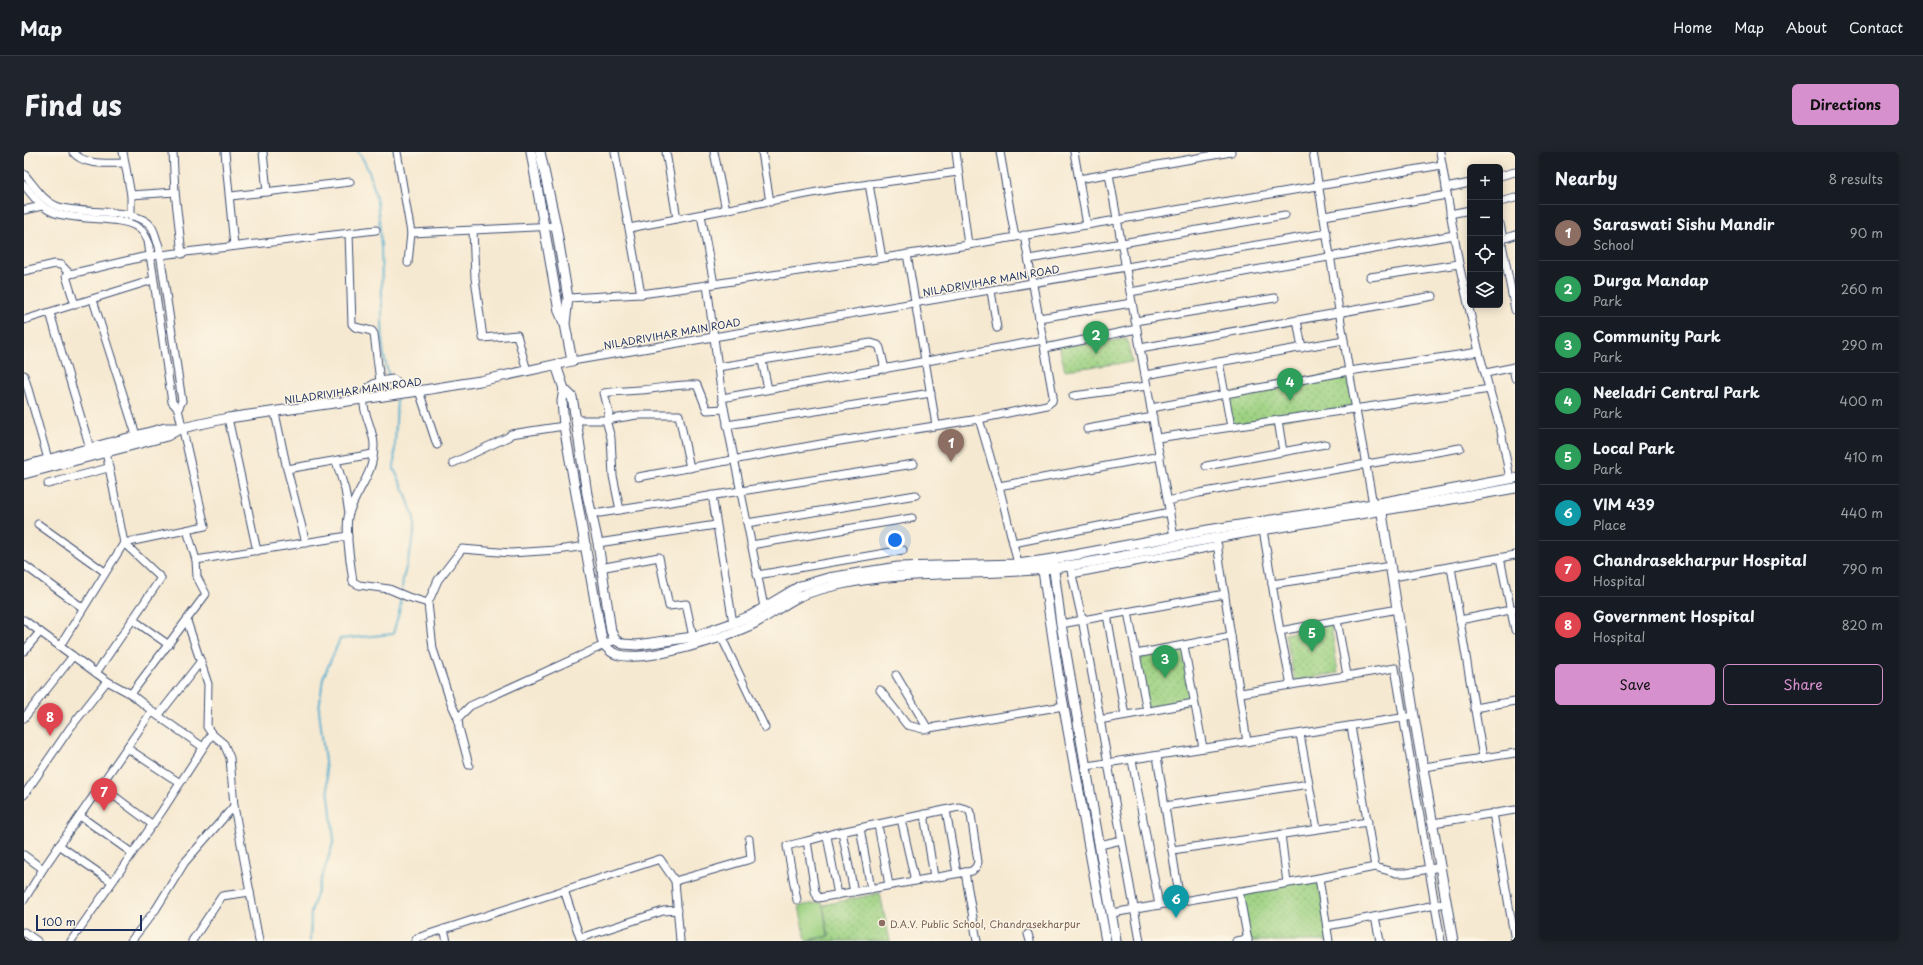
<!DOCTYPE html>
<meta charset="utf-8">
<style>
:root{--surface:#171b24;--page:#20242c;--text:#f1f3f6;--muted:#9ea1a6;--line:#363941;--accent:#d690ce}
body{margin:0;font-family:"Playpen Sans",sans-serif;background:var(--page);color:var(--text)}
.controls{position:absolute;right:12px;top:12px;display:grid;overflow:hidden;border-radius:6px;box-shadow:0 2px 10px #0003}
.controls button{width:36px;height:36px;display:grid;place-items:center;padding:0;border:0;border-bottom:1px solid var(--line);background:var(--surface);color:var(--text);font:20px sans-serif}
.scale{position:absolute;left:12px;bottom:10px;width:106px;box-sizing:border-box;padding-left:4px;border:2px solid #1b2f5e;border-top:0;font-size:11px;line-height:14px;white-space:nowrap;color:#1b2f5e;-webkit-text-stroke:3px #fcf5e5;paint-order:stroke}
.you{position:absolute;left:871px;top:388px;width:14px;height:14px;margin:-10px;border:3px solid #fff;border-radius:50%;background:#1a73e8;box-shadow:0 0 0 6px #1a73e833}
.badge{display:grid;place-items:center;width:26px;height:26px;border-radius:50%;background:var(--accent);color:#fff;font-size:13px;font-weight:700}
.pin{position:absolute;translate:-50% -33px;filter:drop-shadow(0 1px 2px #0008)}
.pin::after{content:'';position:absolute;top:21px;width:14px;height:12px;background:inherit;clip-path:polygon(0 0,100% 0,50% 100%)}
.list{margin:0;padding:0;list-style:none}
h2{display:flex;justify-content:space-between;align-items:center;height:52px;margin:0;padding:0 16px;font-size:17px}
h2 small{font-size:13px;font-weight:400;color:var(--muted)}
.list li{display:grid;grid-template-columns:26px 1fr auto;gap:12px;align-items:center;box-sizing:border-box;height:56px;padding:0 16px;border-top:1px solid var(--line)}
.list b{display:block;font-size:15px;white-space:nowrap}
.list p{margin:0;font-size:13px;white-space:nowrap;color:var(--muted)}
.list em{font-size:13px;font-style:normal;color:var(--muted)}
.actions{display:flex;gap:8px;padding:12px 16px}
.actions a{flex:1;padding:9px 0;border:1px solid var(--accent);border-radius:6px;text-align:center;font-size:14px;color:var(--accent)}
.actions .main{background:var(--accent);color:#111}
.icon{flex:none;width:22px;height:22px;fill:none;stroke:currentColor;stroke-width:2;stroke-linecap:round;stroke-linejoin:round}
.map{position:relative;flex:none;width:1491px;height:789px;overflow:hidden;border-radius:6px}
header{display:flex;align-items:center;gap:24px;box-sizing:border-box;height:56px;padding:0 20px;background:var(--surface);border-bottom:1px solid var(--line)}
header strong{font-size:19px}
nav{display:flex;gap:22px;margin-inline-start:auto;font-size:14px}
.intro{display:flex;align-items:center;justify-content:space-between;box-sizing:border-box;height:96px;padding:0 24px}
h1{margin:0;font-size:28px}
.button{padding:10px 18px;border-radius:6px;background:var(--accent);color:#111;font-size:14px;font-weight:700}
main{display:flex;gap:24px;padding:0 24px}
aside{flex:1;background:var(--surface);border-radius:6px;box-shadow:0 2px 10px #0003}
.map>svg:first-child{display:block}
</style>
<header>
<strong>Map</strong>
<nav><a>Home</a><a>Map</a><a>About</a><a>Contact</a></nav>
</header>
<div class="intro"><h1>Find us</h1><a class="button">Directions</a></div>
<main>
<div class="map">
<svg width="1491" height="789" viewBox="0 0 1491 789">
<defs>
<pattern id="green-dots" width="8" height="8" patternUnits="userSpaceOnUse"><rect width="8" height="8" fill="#9ed283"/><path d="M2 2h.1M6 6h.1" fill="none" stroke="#80ab6e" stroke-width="1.8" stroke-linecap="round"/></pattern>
</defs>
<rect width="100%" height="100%" fill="#fcf5e5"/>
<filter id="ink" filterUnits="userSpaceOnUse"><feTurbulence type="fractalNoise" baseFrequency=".025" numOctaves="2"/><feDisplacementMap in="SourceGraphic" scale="8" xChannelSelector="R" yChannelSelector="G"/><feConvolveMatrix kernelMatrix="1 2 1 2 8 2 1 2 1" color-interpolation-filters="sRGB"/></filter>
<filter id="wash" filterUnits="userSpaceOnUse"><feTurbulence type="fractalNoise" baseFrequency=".012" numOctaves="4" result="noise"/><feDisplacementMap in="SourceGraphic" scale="16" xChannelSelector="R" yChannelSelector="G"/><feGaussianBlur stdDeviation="0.9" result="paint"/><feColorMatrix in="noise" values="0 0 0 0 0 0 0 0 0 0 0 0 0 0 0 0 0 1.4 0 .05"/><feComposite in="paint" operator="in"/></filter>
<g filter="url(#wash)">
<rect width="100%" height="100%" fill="#f6e9d1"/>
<g fill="url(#green-dots)" stroke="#5c8070">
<polygon points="1103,187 1108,210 1041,218 1035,194"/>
<polygon points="1325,219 1332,256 1207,275 1201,242"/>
<polygon points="1307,472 1314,521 1271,529 1261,482"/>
<polygon points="1160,494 1170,551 1123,559 1112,502"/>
<polygon points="1295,726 1306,789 1225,789 1215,739"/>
<polygon points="856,741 866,789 782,789 805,784 799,753"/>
</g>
<polygon fill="#9ed283" stroke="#5c8070" points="798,750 804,784 782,788 775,754"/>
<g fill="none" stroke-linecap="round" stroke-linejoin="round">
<g stroke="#51adcf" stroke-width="2">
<path d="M 334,0 C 366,40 355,143 359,195 C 359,205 363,215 365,225"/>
<polyline points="367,229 372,239"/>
<polyline points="286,789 287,760 310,688 295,558 299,526 316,487 369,482 376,456 379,427 390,384 390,366 381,340 370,317 373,245"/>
</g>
</g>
</g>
<g filter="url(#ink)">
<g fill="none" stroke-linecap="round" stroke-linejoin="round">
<g stroke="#3c4b6f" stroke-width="9">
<g id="minor">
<path d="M 49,0 C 60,14 84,11 100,11"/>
<polyline points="99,0 107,43 107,64"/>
<polyline points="149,0 151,40 158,102"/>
<polyline points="201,0 210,94"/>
<polyline points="239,0 243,40"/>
<polyline points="373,0 387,81 384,111"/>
<polyline points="591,0 617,142"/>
<polyline points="642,0 653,67"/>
<polyline points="690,0 702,58"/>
<polyline points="738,0 746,50"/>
<polyline points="932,0 944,93"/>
<polyline points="976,0 991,85"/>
<polyline points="1050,0 1063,73"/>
<polyline points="1289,0 1325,219 1349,352"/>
<polyline points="1416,0 1435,112 1455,200 1477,279 1486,327"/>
<path d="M 0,22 C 10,33 18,48 32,54 C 56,64 111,54 127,74 C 131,79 132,88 135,94 L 158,249 L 154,257"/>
<polyline points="1085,22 1150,385"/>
<polyline points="1476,24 1491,20"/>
<polyline points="1055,27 1207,0"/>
<polyline points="845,32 858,106"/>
<path d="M 0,33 C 9,44 17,56 31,61 C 53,69 98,64 113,75 C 119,78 121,83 124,89 L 148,250 L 154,257 L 181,374 L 100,391 L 137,426 L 72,521"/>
<polyline points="1422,36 1446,31"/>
<polyline points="107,43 151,40"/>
<polyline points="207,44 326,30"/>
<polyline points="1476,50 1491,46"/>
<polyline points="0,58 18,54"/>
<polyline points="1426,62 1446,58"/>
<polyline points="677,63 690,132"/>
<polyline points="1300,64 1423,43"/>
<polyline points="1476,72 1479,87"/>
<polyline points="605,76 809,37 934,20"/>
<polyline points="449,78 451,126 459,186 493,183 503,219"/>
<polyline points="325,81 328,172 331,175 348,179 350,182 358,245"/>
<polyline points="387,81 532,74"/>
<polyline points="1491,83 1479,87 1478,92 1491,158"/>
<polyline points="883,102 912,273"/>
<polyline points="1005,107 1261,63"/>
<polyline points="0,119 31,112 37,113 46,122"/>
<polyline points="1346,125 1435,112"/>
<polyline points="683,133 698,246 740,455"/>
<polyline points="967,139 973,176"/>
<polyline points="1106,140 1430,83"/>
<polyline points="544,146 617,142 683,133 944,93 1418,13"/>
<polyline points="69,148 112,283"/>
<polyline points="51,153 42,124 46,122 119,105 352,78"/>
<polyline points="26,161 66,296"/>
<polyline points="1015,166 1108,151"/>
<polyline points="0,168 129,128"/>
<polyline points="1273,168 1278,196"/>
<polyline points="1111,169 1251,146"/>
<polyline points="1021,196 1113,177"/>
<polyline points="1116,196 1409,144"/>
<polyline points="548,209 1303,81"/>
<polyline points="738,209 744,237"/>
<polyline points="1195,210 1207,275"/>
<polyline points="694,215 847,191 854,193 856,196 861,217"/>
<polyline points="1489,215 1491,226"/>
<polyline points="1462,221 1491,215"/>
<polyline points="0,223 24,307"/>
<polyline points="1121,223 1320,188"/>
<polyline points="395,239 413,293"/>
<path d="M 388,240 L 369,227 C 360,228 346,231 342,239 C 334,255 350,276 350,293 C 350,323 334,335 325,361 C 320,376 327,413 329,430 L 335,433 L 365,437 L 384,445 L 404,451"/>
<polyline points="1049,244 1123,234"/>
<polyline points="698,246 1019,188"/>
<polyline points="1127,256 1325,219 1455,200"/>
<polyline points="251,261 263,317 282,391"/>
<polyline points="204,266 233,399"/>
<polyline points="955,267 977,342 994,412"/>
<path d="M 552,268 L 582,268 L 585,261 L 580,241 C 593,239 604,239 617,238 C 636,237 655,231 673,233 L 683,258 L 700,257"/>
<polyline points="1254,268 1259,300"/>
<polyline points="703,273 907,241"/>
<polyline points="1063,277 1129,265"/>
<polyline points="1133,286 1466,237"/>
<polyline points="312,309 321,338 325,361"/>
<polyline points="429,311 484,285 487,282 540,274"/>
<polyline points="1182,314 1301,292"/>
<polyline points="263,317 349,302"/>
<polyline points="614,325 797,292 955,267 1023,253 1028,249 1029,244 1000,83"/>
<polyline points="24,332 84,316"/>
<polyline points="975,334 1136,304"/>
<polyline points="688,343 709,471"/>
<polyline points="1144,349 1175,341 1436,296"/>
<polyline points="596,358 589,324 587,286 582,268 613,263 655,263 666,316"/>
<polyline points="568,360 576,361 890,312"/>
<polyline points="723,371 892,343"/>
<polyline points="14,372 81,420"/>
<polyline points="1239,378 1256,479 1267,533"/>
<polyline points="1192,385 1223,590"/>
<polyline points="574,391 692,373"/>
<polyline points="989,391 1146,360"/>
<polyline points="727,393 888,366"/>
<polyline points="1476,406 1491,478"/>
<polyline points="172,408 324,384"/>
<polyline points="0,413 59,456"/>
<polyline points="1046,414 1058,467 1116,789"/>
<polyline points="1427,415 1459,606"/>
<polyline points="576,416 635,405 645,454 662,452 669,485"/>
<polyline points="1048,422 1194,394"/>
<polyline points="733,423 879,398"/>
<polyline points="1369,425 1491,403"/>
<polyline points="1248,432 1367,414"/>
<polyline points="1104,460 1123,559"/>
<polyline points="1083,463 1101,563"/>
<polyline points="108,467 145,493"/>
<polyline points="0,468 83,529 107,542 128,559 19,717 0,703"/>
<polyline points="1313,468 1323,523"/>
<polyline points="1436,468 1491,457"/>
<polyline points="163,469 184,532 183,575 188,582 200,592 206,606 210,654 235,789"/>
<polyline points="1037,472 1201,442"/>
<polyline points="1256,479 1374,457"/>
<polyline points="697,484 741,576"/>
<polyline points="36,494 100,391 82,300"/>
<polyline points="1160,494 1179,596"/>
<polyline points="0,499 16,480"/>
<polyline points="1112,502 1207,484"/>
<polyline points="872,523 904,577"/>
<polyline points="856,538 883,573 899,577 1040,554"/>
<polyline points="1217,541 1371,516 1417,789"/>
<polyline points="107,542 182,442 173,425 172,408 163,378"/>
<polyline points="1450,556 1491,549"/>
<polyline points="130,561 179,595"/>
<polyline points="134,564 177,509"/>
<polyline points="0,566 49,504"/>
<polyline points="434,566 427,551 409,497 404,451 414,428 438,397 487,401 533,398 563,394"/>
<polyline points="1075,568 1170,551"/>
<polyline points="1327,574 1351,715"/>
<polyline points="1276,582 1293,677"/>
<polyline points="103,596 156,631"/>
<polyline points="1133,604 1156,749"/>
<polyline points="1108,608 1135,753"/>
<polyline points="445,613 435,576 434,566 446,554 591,488"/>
<polyline points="1063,614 1390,564"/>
<polyline points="1400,615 1491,601"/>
<polyline points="77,634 129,673"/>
<polyline points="0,643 46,576 83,529"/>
<polyline points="1141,654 1285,632"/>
<polyline points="922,658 933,721"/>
<polyline points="1469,661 1491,789"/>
<polyline points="900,662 910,725"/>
<polyline points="56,664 108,701"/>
<polyline points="877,667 891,729"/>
<polyline points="1409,671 1491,658"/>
<polyline points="854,673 865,733"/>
<polyline points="836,676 847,737"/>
<polyline points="818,680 830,740"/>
<polyline points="1257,682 1263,731"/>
<polyline points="803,684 814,743"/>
<polyline points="35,693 88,730"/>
<polyline points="1076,693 1097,688"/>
<polyline points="1148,698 1344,670"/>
<polyline points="941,720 953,789"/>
<polyline points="1295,726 1305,789"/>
<polyline points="651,729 727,707 725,687"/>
<polyline points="540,738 556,786 639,759 654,758"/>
<polyline points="1215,739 1224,789"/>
<polyline points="0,748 19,717"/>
<path d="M 773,748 L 763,694 C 778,690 793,687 807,682 L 935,655 L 945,658 L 947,663 L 954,710 L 952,715 L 948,719 L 794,746 L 791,739 L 783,689"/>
<polyline points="1088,761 1295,726 1351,715 1372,721 1382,721 1417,715"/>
<polyline points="1351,765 1356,789"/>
<polyline points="1303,774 1422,751"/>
<polyline points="420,777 423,789"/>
<polyline points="0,780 13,789"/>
<polyline points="1004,782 1006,789"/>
<polyline points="47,789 138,659 188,582"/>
<polyline points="107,789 132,757 161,710 210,654"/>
<polyline points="168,789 198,744 226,740"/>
<polyline points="391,789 393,786 636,707 651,729 656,789"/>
<polyline points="1212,789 1224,787"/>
</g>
</g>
<g stroke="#3c4b6f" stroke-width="11">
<g id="tertiary">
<polyline points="507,0 531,137 535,159 540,171"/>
<polyline points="532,213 540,237 548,245 552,268 563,342 574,391 587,479 591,488 599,492 613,493 669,485 709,471 726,464 776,434 804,426 874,415 994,412 1029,407 1184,378 1349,352 1491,326"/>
<path d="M 540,237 L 538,249 L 540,274 L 578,488 C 582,495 586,501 595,503 C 624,510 699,486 727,473 C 744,465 759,452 776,444 C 788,439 800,436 813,433 C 884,417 957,425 1029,416 C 1084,409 1138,395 1192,386 C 1292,368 1392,354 1491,336"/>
<polyline points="0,314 141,276 158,276 204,266 388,240 456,229 548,209 541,172 544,146 532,74 516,0"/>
<polyline points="0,322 143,284 157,276"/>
<polyline points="1357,355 1390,564 1429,789"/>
<polyline points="1029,411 1037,472 1092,789"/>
<polyline points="1018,412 1036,534 1082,789"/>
</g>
</g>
<use href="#minor" stroke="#fff" stroke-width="7"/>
<use href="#tertiary" stroke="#fff" stroke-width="9"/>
</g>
</g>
<circle fill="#8d6e63" stroke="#fcf5e5" stroke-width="1.5" cx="858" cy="771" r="4"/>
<g text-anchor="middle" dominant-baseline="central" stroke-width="3" stroke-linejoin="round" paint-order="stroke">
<g font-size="10" fill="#1b2f5e" stroke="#fcf5e5">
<text transform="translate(967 128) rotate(-10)">NILADRIVIHAR MAIN ROAD</text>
<text transform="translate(648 181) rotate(-10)">NILADRIVIHAR MAIN ROAD</text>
<text transform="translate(329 238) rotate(-8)">NILADRIVIHAR MAIN ROAD</text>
</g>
<g font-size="10" fill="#785e54" stroke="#fcf5e5" text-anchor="start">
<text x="866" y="771">D.A.V. Public School, Chandrasekharpur</text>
</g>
</g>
</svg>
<div class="controls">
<button>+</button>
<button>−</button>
<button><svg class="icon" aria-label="locate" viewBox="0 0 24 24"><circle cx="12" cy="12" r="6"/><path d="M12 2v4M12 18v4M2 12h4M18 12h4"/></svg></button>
<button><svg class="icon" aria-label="layers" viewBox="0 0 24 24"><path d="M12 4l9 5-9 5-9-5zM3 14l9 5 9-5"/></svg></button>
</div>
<div class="scale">100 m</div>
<div class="you"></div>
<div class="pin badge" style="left:927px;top:310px;background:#8d6e63">1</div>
<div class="pin badge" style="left:1072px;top:202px;background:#2e9e5b">2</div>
<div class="pin badge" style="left:1141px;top:526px;background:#2e9e5b">3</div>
<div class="pin badge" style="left:1266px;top:249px;background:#2e9e5b">4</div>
<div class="pin badge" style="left:1288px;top:500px;background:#2e9e5b">5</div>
<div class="pin badge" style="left:1152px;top:766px;background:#0f9aa8">6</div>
<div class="pin badge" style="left:80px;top:659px;background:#e0444e">7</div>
<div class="pin badge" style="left:26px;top:584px;background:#e0444e">8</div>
</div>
<aside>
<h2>Nearby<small>8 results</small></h2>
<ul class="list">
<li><span class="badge" style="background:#8d6e63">1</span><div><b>Saraswati Sishu Mandir</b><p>School</p></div><em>90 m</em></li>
<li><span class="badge" style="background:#2e9e5b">2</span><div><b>Durga Mandap</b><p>Park</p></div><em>260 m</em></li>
<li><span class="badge" style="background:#2e9e5b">3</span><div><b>Community Park</b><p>Park</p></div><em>290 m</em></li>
<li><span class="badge" style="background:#2e9e5b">4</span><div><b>Neeladri Central Park</b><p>Park</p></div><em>400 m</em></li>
<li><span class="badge" style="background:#2e9e5b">5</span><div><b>Local Park</b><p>Park</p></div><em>410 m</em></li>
<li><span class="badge" style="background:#0f9aa8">6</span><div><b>VIM 439</b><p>Place</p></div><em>440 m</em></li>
<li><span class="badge" style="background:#e0444e">7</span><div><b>Chandrasekharpur Hospital</b><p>Hospital</p></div><em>790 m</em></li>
<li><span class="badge" style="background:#e0444e">8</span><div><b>Government Hospital</b><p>Hospital</p></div><em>820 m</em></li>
</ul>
<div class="actions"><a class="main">Save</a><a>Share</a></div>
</aside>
</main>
